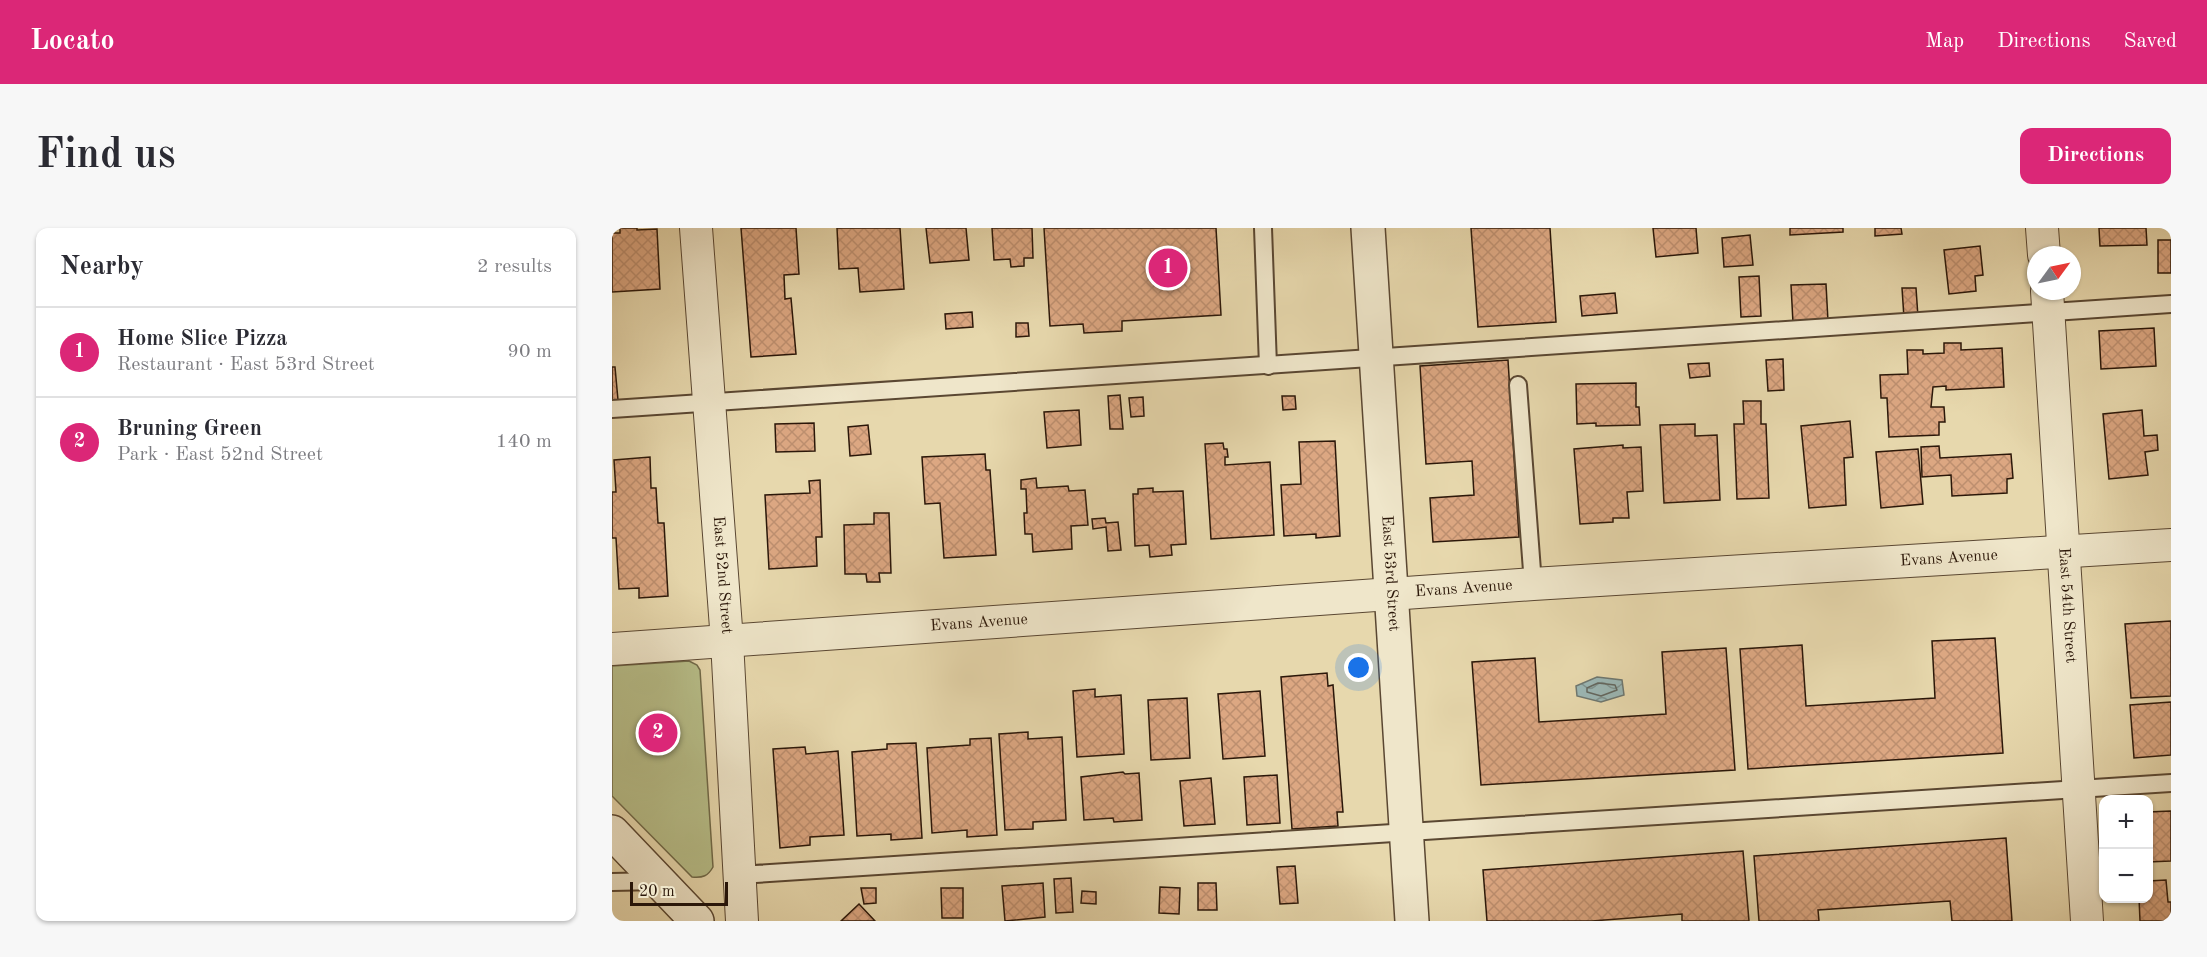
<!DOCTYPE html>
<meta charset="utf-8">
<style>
:root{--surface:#fff;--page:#f7f7f7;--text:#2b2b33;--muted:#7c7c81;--line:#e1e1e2;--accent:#db2777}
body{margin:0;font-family:"Old Standard TT",serif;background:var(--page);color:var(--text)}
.controls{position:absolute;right:18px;bottom:18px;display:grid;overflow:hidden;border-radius:12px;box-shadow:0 2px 4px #0004}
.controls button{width:54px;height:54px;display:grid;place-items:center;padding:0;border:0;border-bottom:2px solid var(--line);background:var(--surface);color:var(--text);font:30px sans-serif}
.compass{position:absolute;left:1415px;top:18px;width:54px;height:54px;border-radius:50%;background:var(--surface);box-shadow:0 2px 4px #0004;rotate:57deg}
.scale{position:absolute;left:18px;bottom:15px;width:98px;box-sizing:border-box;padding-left:6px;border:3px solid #2b1709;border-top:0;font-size:16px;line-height:21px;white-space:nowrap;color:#2b1709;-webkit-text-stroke:4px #efe6ca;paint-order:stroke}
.you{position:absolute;left:747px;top:440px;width:21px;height:21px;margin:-15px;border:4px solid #fff;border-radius:50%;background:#1a73e8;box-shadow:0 0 0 9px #1a73e833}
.badge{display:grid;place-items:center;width:39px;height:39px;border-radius:50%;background:var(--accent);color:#fff;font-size:20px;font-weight:700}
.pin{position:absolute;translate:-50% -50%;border:3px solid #fff;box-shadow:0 2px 6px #0006}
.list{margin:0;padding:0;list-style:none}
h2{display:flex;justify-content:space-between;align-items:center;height:78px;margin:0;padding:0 24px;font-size:26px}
h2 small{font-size:20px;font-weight:400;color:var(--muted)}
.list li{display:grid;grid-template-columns:39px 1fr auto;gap:18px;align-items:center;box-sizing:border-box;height:90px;padding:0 24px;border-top:2px solid var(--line)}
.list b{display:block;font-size:22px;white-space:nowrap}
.list p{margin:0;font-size:20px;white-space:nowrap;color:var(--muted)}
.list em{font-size:20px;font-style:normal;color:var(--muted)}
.map{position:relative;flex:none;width:1559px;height:693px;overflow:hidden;border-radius:12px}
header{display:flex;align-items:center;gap:36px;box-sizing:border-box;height:84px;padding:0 30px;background:var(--accent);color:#fff}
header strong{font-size:28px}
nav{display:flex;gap:33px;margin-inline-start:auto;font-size:21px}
.intro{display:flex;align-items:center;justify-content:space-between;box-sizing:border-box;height:144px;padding:0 36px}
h1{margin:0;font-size:42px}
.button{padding:15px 27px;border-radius:12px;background:var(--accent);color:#fff;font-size:21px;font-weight:700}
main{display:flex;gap:36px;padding:0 36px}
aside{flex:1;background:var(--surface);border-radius:12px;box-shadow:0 2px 4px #0004}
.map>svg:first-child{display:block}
</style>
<header>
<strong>Locato</strong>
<nav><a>Map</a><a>Directions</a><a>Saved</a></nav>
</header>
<div class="intro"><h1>Find us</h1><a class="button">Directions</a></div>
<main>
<aside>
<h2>Nearby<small>2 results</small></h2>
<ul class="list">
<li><span class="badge">1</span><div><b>Home Slice Pizza</b><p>Restaurant · East 53rd Street</p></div><em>90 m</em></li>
<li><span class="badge">2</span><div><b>Bruning Green</b><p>Park · East 52nd Street</p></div><em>140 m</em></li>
</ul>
</aside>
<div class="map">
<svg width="1559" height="693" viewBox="0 0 1559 693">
<defs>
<pattern id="water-waves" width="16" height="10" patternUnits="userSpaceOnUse" patternTransform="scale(1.5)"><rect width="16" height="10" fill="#9bb7b5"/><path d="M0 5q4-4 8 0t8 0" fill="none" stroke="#7f9491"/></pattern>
<pattern id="building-cross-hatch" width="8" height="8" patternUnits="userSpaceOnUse" patternTransform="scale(1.5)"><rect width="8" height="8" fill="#dca782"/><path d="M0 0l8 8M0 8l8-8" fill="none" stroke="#bd8f6f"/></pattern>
</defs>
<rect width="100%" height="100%" fill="#e7d8ad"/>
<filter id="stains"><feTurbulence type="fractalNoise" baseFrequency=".00333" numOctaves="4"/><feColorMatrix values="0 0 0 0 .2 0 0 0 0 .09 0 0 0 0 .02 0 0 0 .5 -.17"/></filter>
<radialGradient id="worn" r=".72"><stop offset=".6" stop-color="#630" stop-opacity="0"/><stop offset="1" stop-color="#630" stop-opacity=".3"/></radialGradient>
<path fill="#b7be89" stroke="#716a49" stroke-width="1.5" d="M 77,433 L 85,437 L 88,442 L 101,639 C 96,648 91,650 80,649 L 0,568 L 0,438 Z"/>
<polygon fill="url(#water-waves)" stroke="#6e7770" stroke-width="1.5" points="985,449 1010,452 1012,467 989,474 965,468 964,458"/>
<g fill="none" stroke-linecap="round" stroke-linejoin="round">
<polygon stroke="#63675f" stroke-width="1.5" points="986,455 1003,457 1005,462 989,468 975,464 975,460"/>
</g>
<g fill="url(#building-cross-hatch)" stroke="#2b1709" stroke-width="1.5">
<polygon points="8,0 25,0 25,2 45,1 48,61 0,64 0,5 8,5"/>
<polygon points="129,0 184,0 187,46 172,47 173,71 179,70 184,126 139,129"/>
<polygon points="225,0 288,0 292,61 248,64 246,40 227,41"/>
<polygon points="314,0 354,0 357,32 318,35"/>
<polygon points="380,0 420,0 421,30 412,30 412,38 399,39 398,31 382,32"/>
<polygon points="432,0 604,0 609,87 510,93 510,103 472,105 471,96 438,98"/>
<polygon points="859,0 938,0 944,94 866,99"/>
<polygon points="1041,0 1084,0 1086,25 1044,29"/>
<polygon points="1178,0 1231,0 1231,4 1178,7"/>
<polygon points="1263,0 1289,0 1290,6 1263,8"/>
<polygon points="1487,0 1534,0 1535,17 1488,18"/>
<polygon points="1138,7 1141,37 1112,39 1110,10"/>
<rect x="1546" y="12" width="13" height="33"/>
<polygon points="1368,18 1371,47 1363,48 1364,63 1337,66 1332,22"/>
<polygon points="1147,48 1149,88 1129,89 1127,49"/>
<polygon points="1214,56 1216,93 1181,95 1179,57"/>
<polygon points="1290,60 1304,60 1306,89 1292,90"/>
<polygon points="1003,65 1005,85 970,88 968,68"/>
<polygon points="360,84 361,99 334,101 333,86"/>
<polygon points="404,95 416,95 417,108 404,109"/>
<polygon points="1542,100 1544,138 1489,141 1487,103"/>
<polygon points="1332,115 1349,115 1349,122 1390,120 1392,159 1334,162 1334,158 1321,159 1319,179 1332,179 1333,194 1327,194 1327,207 1277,209 1275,170 1269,170 1268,147 1296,146 1295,122 1311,122 1311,126 1332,125"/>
<polygon points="1171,131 1172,162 1156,163 1154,132"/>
<polygon points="896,132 907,309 821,314 818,270 862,267 860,233 814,236 808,138"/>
<polygon points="1097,135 1098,148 1078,150 1076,136"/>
<polygon points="0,139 3,139 6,172 0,173"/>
<polygon points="1024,155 1024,179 1027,179 1028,197 984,198 984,195 965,196 964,156"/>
<polygon points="508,167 511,201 498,201 496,168"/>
<polygon points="670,168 683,168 684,181 671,182"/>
<polygon points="531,169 532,188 519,189 517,170"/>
<polygon points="1131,173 1149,173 1149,196 1154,196 1157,270 1125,271 1122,196 1132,196"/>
<polygon points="467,182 469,217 435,220 432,184"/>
<polygon points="1530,182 1532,208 1545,207 1546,222 1533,224 1536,247 1497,251 1491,186"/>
<polygon points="1238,193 1241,229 1232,230 1234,277 1197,280 1189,198"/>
<polygon points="202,195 203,223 164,224 163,196"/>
<polygon points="1083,196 1083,208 1105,207 1108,272 1052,275 1048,197"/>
<polygon points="256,197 259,226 238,228 236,199"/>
<polygon points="723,213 728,308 704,310 704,306 672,308 669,257 689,256 687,214"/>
<polygon points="611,215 612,221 615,221 616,229 613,229 613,237 658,234 662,307 599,311 593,216"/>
<polygon points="1011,217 1011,220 1029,219 1031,263 1015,264 1017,290 1001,290 1001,294 968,296 962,221"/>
<polygon points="1327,218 1328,230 1399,226 1401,250 1395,251 1395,265 1340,268 1339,247 1310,249 1309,219"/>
<polygon points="1306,221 1311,276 1269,280 1264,224"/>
<polygon points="373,226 374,242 378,242 384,327 332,330 328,275 313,276 310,229"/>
<polygon points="38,229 39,260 44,260 46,295 52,295 56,368 27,370 27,360 7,361 4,310 0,310 0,264 4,264 2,232"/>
<polygon points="424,250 425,260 456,258 457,263 473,262 476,297 459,298 460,321 421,324 420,306 413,306 412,285 415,285 414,261 409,261 409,252"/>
<polygon points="208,252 210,309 204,309 205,338 157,341 153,267 198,265 197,253"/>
<polygon points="541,260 541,264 571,263 574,316 559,317 560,327 538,329 537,317 523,318 521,266 526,266 526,261"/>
<polygon points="262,285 277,285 279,345 267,345 268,354 255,354 254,346 233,346 232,297 262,296"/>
<polygon points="493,290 494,295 506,294 509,322 496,323 494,299 481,301 480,291"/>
<polygon points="1559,393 1559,468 1519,470 1513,396"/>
<polygon points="1383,410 1391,525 1136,541 1128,421 1190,417 1194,478 1323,470 1320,413"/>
<polygon points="1114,420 1123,542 869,557 860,434 923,430 927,494 1054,486 1050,424"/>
<polygon points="715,445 716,458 721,457 731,584 725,584 726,598 680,601 669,449"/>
<polygon points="483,461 483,469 509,467 512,526 465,529 461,463"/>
<polygon points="648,463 653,528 611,531 606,466"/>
<polygon points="575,470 578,530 539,532 536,472"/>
<polygon points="1559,474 1559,527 1522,530 1518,477"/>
<polygon points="416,504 416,511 450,509 454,592 421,594 421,601 393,602 387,506"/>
<polygon points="379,510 385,607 355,609 355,602 320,605 315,520 358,517 358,511"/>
<polygon points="304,515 310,610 279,612 279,606 245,608 240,524 275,521 275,516"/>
<polygon points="193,519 194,526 226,523 232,607 198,609 198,617 168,620 161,521"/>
<polygon points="511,544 513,546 527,545 530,592 502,594 501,590 472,592 469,549"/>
<polygon points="665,547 668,595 635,597 632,549"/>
<polygon points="599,550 603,596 572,598 568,553"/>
<polygon points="1559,583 1559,633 1536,634 1536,584"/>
<polygon points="1394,610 1400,693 1340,693 1338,673 1206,682 1207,693 1147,693 1142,628"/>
<polygon points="1131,623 1137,693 1070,693 1070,686 980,693 875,693 871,642"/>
<polygon points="683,638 686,675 668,676 665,639"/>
<polygon points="459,650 461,684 444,685 442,651"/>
<polygon points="1554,652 1556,674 1559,674 1559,693 1528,693 1527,670 1536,670 1536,653"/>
<polygon points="431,655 433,689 393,693 390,658"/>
<polygon points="586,655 604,655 605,682 586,682"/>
<polygon points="548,659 568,660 567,686 547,685"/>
<polygon points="249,660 264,660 264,675 252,676"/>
<polygon points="329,660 351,660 351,690 330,690"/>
<polygon points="470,663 484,664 484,676 469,675"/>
<polygon points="247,676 263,693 229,693"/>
</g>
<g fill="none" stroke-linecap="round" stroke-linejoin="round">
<g stroke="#5a4732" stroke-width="20">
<g id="service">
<polyline points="651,0 656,138"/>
<polyline points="906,157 921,356"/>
<polyline points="0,181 1559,76"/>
<polyline points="127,647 1559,555"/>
<polyline points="0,654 47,653"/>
</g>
</g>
<g stroke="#5a4732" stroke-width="34">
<g id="minor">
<path id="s1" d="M 84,0 L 115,413 L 130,693"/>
<polyline points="1430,0 1432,27"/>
<path id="s2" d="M 1435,63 L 1475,693"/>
<path id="s3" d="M 0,421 L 921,356 L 1559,317"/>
</g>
</g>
<g stroke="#5a4732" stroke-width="36">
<g id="tertiary">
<path id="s4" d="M 756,0 L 800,693"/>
<polyline points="0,604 85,693"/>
</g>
</g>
<use href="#service" stroke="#efe6ca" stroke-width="16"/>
<use href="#minor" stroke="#efe6ca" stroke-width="32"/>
<use href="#tertiary" stroke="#efe6ca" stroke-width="33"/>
</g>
<g text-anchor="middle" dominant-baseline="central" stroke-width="6" stroke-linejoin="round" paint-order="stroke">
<g font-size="16" fill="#2b1709" stroke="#efe6ca">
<text stroke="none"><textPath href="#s3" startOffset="1340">Evans Avenue</textPath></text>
<text stroke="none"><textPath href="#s1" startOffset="348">East 52nd Street</textPath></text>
<text stroke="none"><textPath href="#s4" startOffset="346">East 53rd Street</textPath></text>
<text stroke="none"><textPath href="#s3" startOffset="854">Evans Avenue</textPath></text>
<text stroke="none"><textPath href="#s2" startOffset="315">East 54th Street</textPath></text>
<text stroke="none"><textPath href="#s3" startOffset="368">Evans Avenue</textPath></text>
</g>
</g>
<rect width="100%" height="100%" filter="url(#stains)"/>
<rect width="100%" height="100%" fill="url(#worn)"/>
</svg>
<div class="controls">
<button>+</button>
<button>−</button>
</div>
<svg class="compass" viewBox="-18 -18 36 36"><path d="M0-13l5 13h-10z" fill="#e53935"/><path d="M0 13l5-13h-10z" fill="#7c7c81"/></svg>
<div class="scale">20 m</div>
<div class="you"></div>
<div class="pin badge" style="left:556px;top:40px">1</div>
<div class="pin badge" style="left:46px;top:505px">2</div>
</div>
</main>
